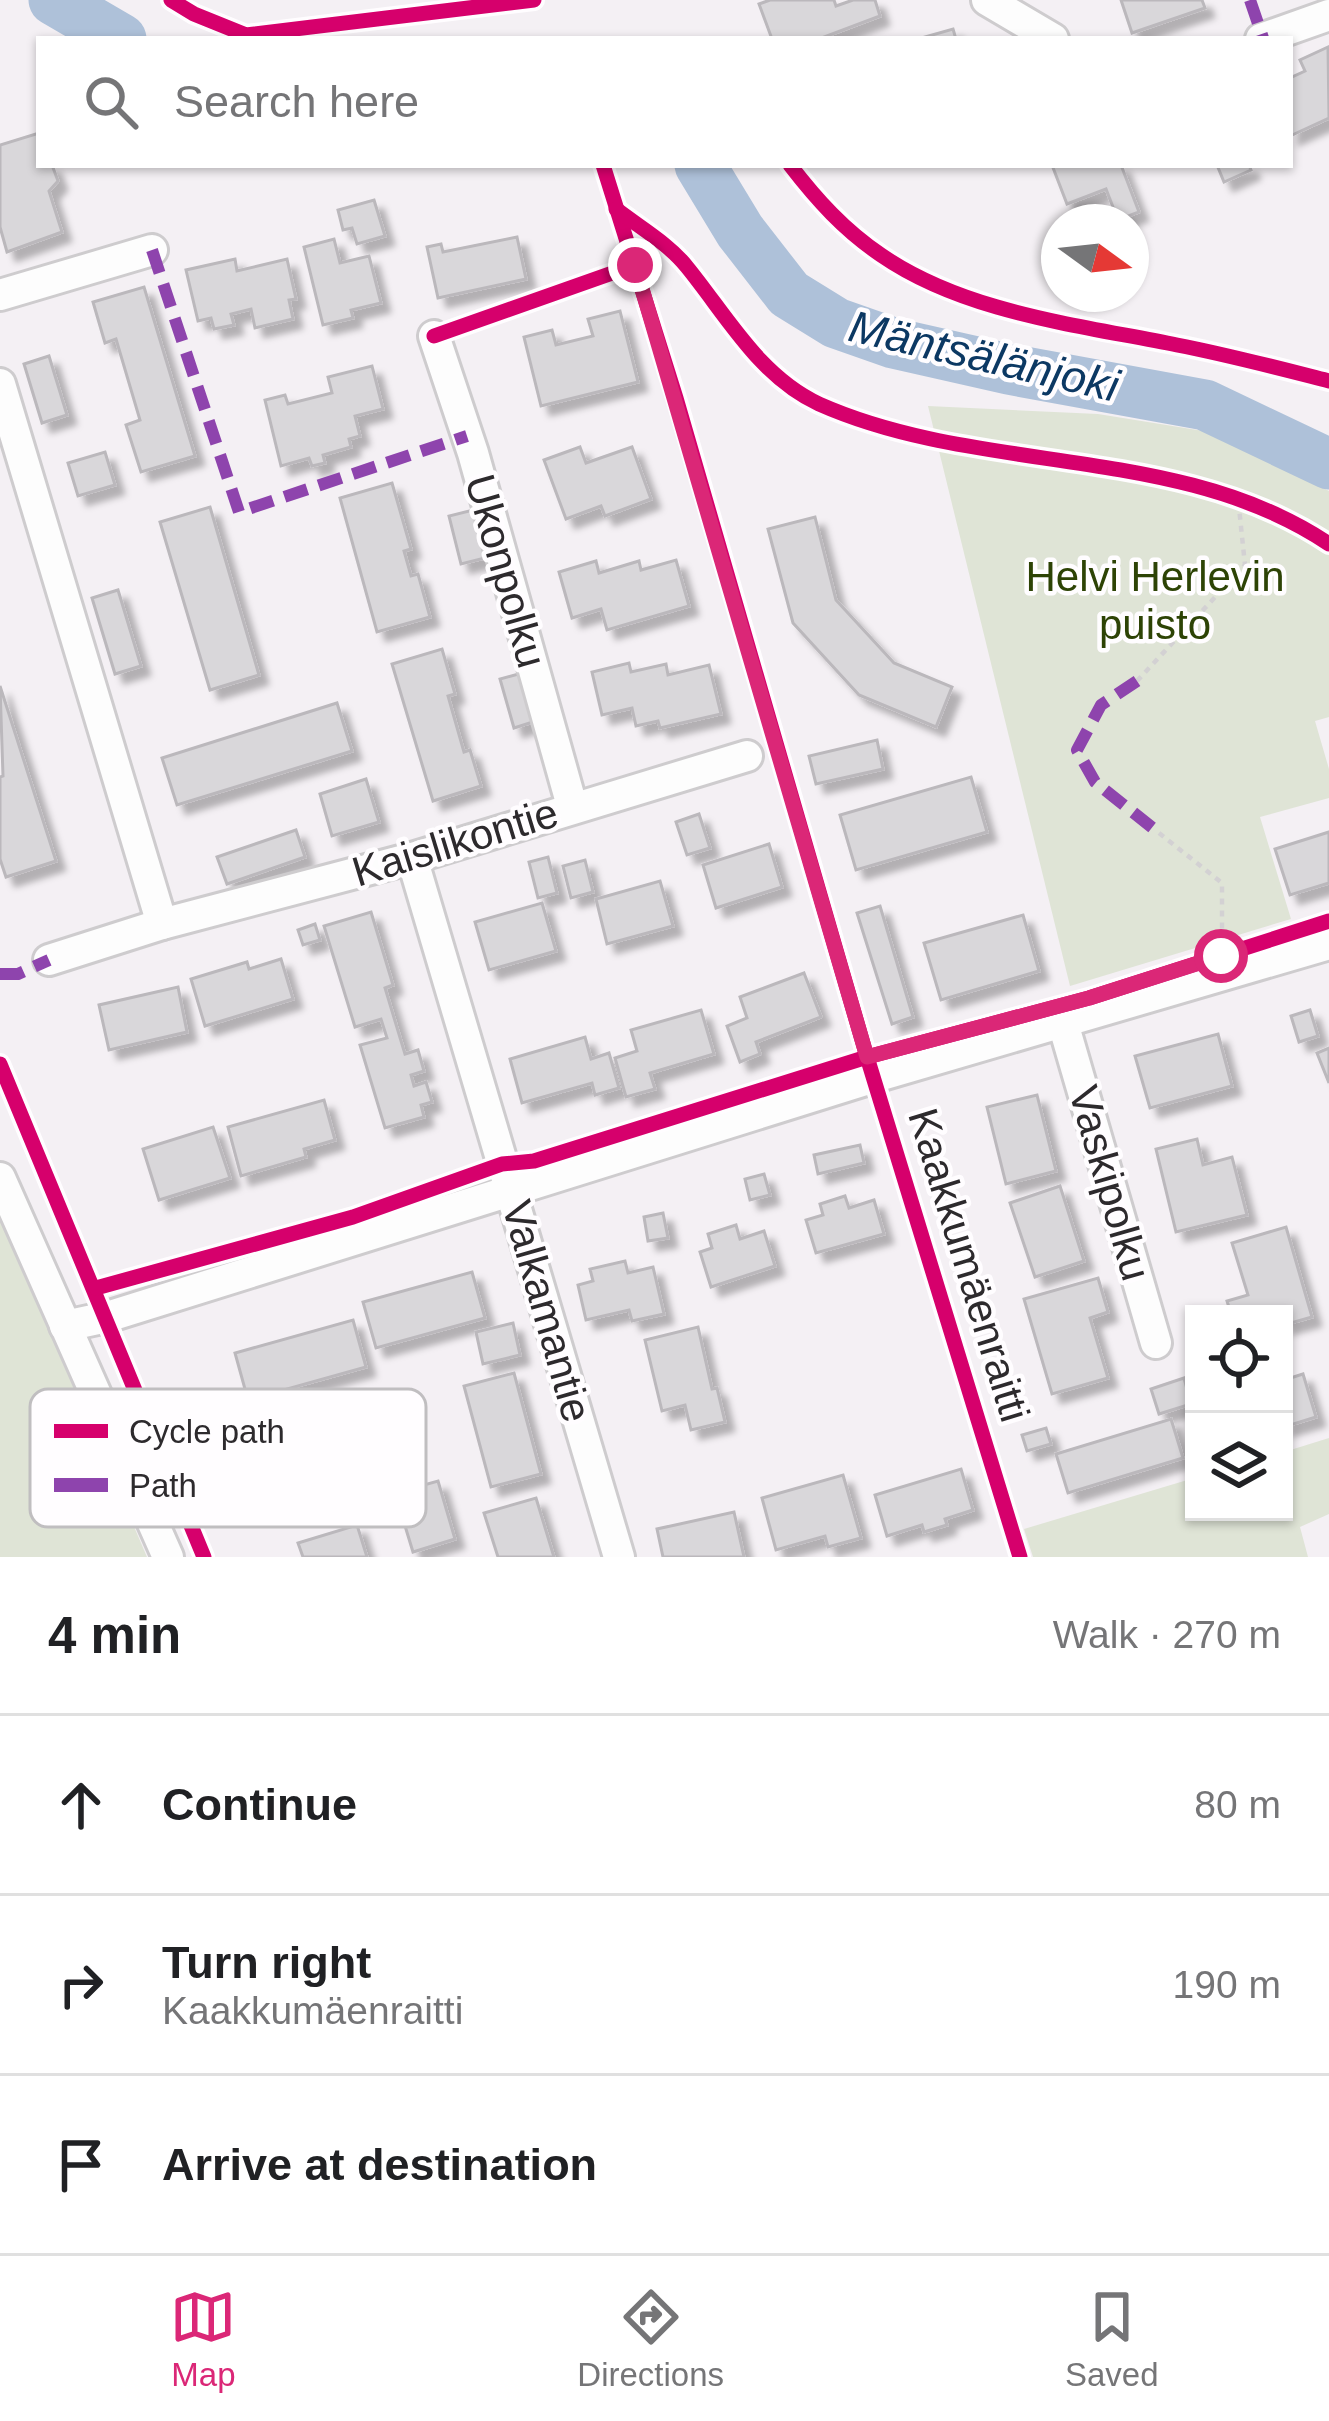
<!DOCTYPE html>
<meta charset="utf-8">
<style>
:root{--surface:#fff;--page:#f2f2f2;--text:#202124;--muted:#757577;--line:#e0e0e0;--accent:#db2777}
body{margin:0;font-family:Helvetica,sans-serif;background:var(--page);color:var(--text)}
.controls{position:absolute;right:36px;bottom:36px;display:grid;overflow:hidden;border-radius:0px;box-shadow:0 3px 9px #0004}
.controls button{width:108px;height:108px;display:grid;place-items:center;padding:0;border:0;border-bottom:3px solid var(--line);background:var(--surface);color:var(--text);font:60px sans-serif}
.compass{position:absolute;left:1041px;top:204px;width:108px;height:108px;border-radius:50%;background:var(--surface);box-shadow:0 3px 9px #0004;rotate:105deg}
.stop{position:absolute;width:36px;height:36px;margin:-27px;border:9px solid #db2777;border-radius:50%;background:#fff}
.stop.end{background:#db2777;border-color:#fff;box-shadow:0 3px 12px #0008}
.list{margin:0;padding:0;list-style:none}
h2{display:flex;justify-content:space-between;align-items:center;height:156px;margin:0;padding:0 48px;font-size:51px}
h2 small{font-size:39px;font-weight:400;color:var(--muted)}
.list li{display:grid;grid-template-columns:78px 1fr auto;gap:36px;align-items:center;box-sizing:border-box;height:180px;padding:0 48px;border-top:3px solid var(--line)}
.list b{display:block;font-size:45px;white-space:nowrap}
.list p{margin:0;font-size:39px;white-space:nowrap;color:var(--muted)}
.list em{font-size:39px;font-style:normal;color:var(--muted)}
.icon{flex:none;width:66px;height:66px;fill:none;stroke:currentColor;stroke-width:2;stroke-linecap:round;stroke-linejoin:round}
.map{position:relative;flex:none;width:1329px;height:1557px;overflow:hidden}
.search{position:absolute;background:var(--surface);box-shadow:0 3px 9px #0004;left:36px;right:36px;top:36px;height:132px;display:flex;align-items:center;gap:30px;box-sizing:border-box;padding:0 42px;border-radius:0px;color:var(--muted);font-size:45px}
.sheet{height:696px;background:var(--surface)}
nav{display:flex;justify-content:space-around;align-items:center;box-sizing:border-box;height:168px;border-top:3px solid var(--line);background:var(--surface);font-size:33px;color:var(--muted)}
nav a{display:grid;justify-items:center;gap:6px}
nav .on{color:var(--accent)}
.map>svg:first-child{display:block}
</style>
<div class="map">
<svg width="1329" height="1557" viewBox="0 0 1329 1557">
<defs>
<filter id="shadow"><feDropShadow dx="9" dy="9" stdDeviation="3" flood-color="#0004"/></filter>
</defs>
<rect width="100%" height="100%" fill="#f4f0f4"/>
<g fill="#dfe4d6">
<polygon points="928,406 1098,414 1216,433 1329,491 1329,717 1315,721 1329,769 1329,798 1260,817 1291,919 1070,986"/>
<polygon points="0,1213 147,1557 0,1557"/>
<polygon points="1329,1438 1329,1514 1300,1527 1308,1557 1033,1557 1024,1529 1194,1478 1194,1512 1284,1512 1284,1452"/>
</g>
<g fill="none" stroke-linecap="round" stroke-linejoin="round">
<g stroke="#aec1d9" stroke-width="51">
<polyline points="54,0 121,39"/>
<polyline points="700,165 740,231 789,294 836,323 893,343 1008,369 1205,405 1329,464"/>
</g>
</g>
<g fill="#d9d7da" stroke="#bbb8bc" stroke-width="3" filter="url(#shadow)">
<polygon points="770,0 834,0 836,6 853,0 875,0 880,16 819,39 772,39 759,4"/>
<polygon points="1121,0 1202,0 1205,8 1132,33"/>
<polygon points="953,29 956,39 918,39"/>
<polygon points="1328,47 1329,118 1290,136 1290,78 1305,71 1300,60"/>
<polygon points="39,133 39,165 52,165 58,181 49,191 62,232 7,252 0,227 0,145"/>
<polygon points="1052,165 1121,165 1139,212 1118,220 1106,189 1067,204"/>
<polygon points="1217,165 1249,165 1251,170 1224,182"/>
<polygon points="374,200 385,236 357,244 352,228 343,230 338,210"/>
<polygon points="517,237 526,279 438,298 427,247 441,244 443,252"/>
<polygon points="334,239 340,263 369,256 381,303 351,310 353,318 323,325 304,247"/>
<polygon points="235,259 237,271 287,259 296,299 289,300 293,319 255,328 251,309 231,314 234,325 214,329 211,318 198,321 186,270"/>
<polygon points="144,287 195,456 141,472 126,425 140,420 116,339 105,343 93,302"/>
<polygon points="620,311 638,382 541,406 524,337 552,330 556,345 593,336 588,319"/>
<polygon points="49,356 67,415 42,423 24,364"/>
<polygon points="372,366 383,409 355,416 360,436 349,439 351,447 323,455 325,463 312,466 309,458 281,466 265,400 285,395 288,404 332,393 328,377"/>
<polygon points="580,447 586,463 632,447 651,499 605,516 601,506 566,519 544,460"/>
<polygon points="105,452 115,485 78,496 68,463"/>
<polygon points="392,483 411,549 404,551 411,576 418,574 430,617 377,632 340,498"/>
<polygon points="210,507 259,675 210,690 160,522"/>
<polygon points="473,510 485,558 461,564 449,516"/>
<polygon points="815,517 836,600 894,663 952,687 936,727 859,695 793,623 768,529"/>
<polygon points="676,560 689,606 607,630 601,609 572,618 559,572 596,561 599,573 639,561 641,570"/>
<polygon points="118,590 141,666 115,674 92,598"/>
<polygon points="442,649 455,694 448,696 464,752 470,750 481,786 433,801 392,664"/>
<polygon points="629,663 631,672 666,664 668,675 709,665 721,714 660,728 658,721 636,726 632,708 602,715 592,672"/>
<polygon points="522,673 536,721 514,728 500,679"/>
<polygon points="0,686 56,861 6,877 0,859 0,777 3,776"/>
<polygon points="337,703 352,751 177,805 162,758"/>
<polygon points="877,740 883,769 816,784 809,756"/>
<polygon points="971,777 987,832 856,870 840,815"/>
<polygon points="366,779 379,822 332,836 320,794"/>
<polygon points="699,814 710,848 687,855 676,822"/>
<polygon points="296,830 305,857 227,884 217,857"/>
<polygon points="1329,832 1329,883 1290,895 1275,849"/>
<polygon points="769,844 782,887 716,908 703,865"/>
<polygon points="548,857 557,893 538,898 529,862"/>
<polygon points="585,860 593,892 571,898 563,866"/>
<polygon points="660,881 673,926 607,944 596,899"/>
<polygon points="542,903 556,951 489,970 475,922"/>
<polygon points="880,906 913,1017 892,1024 857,913"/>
<polygon points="371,912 393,985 385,988 405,1054 418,1050 424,1071 411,1075 414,1086 426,1082 432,1102 421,1105 424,1117 385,1128 360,1045 387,1038 381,1019 355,1027 324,926"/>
<polygon points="1023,915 1039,971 941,1000 924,943"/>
<polygon points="315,924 320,940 303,945 298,930"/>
<polygon points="281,959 293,999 205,1026 191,979 247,962 249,969"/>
<polygon points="804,973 821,1017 756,1042 760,1054 740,1062 727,1026 747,1018 740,997"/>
<polygon points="178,987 187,1032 109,1050 99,1005"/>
<polygon points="701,1010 714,1054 650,1073 655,1089 626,1097 615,1058 637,1051 631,1030"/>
<polygon points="1310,1010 1318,1036 1299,1042 1291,1016"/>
<polygon points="1218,1034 1232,1086 1150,1108 1135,1056"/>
<polygon points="585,1037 591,1059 609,1053 619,1088 595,1095 592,1083 522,1103 510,1059"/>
<polygon points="1329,1048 1329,1083 1317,1053"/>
<polygon points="1037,1095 1056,1171 1006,1184 987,1107"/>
<polygon points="324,1100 335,1140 304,1149 306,1157 241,1176 228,1127"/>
<polygon points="213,1127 230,1178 159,1200 143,1149"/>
<polygon points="1197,1139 1203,1165 1232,1157 1247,1215 1176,1232 1156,1149"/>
<polygon points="860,1145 864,1163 818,1174 814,1155"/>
<polygon points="764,1174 770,1195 750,1200 745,1179"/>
<polygon points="1060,1186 1084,1261 1035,1277 1010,1203"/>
<polygon points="845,1196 849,1208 874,1200 884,1234 816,1253 806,1220 823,1215 820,1204"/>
<polygon points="663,1213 668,1238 648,1241 644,1217"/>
<polygon points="736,1225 740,1239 764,1231 775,1266 711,1287 700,1252 712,1248 708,1234"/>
<polygon points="1286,1227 1312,1317 1284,1325 1284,1314 1231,1314 1227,1301 1248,1295 1232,1243"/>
<polygon points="625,1261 628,1273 653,1267 664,1314 632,1321 629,1310 586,1320 578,1285 593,1281 590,1269"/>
<polygon points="472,1272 485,1318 376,1348 363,1302"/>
<polygon points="1098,1278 1108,1312 1090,1318 1108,1378 1052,1394 1024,1299"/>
<polygon points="353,1320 366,1367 248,1400 235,1353"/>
<polygon points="513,1323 520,1355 483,1364 476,1332"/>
<polygon points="698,1327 712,1389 717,1388 725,1422 691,1430 685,1405 662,1411 645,1340"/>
<polygon points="514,1373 541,1474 491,1487 464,1386"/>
<polygon points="1303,1374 1316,1417 1284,1427 1284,1380"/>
<polygon points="1184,1378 1191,1404 1159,1414 1151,1389"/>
<polygon points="1171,1419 1183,1458 1068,1493 1056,1454"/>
<polygon points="1046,1428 1051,1444 1027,1451 1022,1435"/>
<polygon points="961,1469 973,1510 945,1519 947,1525 924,1532 922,1525 887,1536 875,1495"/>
<polygon points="843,1475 861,1538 828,1547 825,1536 776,1550 762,1498"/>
<polygon points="438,1481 455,1539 413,1552 395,1493"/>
<polygon points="536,1498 554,1557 498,1557 484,1513"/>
<polygon points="734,1512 744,1557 663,1557 657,1529"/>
<polygon points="357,1525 367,1557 303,1557 298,1543"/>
</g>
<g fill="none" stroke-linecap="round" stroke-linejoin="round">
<g stroke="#ceccce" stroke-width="36">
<g id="street">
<polyline points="987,0 1053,39"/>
<polyline points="1261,39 1329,15"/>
<polyline points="0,295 152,250"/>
<polyline points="434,336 473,453 572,806"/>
<polyline points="0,384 162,924 412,858 747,756"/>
<polyline points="412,858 619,1557"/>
<polyline points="49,960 162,924"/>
<polyline points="1063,1023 1156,1343"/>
<polyline points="0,1178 168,1557"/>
<polyline points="65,1326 107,1317 875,1077 1329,944"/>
</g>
</g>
<g stroke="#d3d1d3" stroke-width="4.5" stroke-dasharray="6 6" stroke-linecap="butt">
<polyline points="1137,681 1245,565 1238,498"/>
<polyline points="1159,833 1222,883 1222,944"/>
</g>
<use href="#street" stroke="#fdfdfd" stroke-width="30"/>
<g stroke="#8e44ad" stroke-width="12" stroke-dasharray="24 12" stroke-linecap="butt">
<polyline points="1250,0 1263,38"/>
<polyline points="152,250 239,512 467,436"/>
<polyline points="1137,681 1101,705 1077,750 1095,782 1159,833"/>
<polyline points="0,974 18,974 49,960"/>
</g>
<g stroke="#fffdff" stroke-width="22">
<g id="cycleway">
<polyline points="171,0 194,14 246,35 534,0"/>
<polyline points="603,165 676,398 867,1057 1020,1557"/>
<path d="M 790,165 C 817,200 844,230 881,255 C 965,313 1079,325 1177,345 C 1229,355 1278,368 1329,381"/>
<path d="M 616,209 C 639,227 669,244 687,267 C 727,316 759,376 819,404 C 981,476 1179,443 1329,544"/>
<polyline points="434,336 635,265"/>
<polyline points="0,1064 204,1557"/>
<polyline points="96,1288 353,1217 502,1164 534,1161 867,1057 1089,998 1329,921"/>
</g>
</g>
<use href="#cycleway" stroke="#d6006c" stroke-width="15"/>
</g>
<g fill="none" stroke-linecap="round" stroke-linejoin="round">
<polyline stroke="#db2777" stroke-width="15" points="635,265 867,1057 1089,998 1221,956"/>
</g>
<g text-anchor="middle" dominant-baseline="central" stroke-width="9" stroke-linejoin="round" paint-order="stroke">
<g font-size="42" fill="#2d2a2d" stroke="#fffdff">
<text transform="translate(506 571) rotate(74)">Ukonpolku</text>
<text transform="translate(455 842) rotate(-17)">Kaislikontie</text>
<text transform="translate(1110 1183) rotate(74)">Vaskipolku</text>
<text transform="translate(969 1265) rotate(73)">Kaakkumäenraitti</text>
<text transform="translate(547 1311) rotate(74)">Valkamantie</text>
</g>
<g font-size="42" fill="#2d4305" stroke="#fffdff">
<text x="1155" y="576">Helvi Herlevin<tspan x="1155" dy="48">puisto</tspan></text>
</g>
<g font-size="45" font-style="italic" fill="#0c3863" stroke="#fffdff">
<text transform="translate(984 356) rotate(13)">Mäntsälänjoki</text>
</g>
</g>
<rect x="30" y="1389" width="396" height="138" rx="18" fill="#fffdff" stroke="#c0bec0" stroke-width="3"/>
<rect x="54" y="1424" width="54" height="14" fill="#d6006c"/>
<rect x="54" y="1478" width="54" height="14" fill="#8e44ad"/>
<g font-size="33" fill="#2d2a2d">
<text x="129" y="1443">Cycle path</text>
<text x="129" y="1497">Path</text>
</g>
</svg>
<div class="controls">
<button><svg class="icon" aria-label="locate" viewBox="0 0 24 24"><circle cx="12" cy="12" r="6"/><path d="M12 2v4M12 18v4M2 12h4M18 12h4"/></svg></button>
<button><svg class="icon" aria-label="layers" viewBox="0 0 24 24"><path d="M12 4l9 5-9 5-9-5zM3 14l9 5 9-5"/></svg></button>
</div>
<svg class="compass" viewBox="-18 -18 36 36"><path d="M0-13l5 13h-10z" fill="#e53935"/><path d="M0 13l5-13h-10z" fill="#757577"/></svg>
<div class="stop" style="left:1221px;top:956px"></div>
<div class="stop end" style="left:635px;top:265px"></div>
<div class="search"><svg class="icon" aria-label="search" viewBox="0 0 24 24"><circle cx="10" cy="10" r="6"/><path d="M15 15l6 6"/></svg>Search here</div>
</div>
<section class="sheet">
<h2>4 min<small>Walk · 270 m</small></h2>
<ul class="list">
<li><svg class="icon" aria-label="ahead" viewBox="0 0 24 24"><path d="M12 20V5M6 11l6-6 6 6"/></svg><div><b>Continue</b></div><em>80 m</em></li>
<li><svg class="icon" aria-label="right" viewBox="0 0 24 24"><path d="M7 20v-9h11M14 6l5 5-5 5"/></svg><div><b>Turn right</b><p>Kaakkumäenraitti</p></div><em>190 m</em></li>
<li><svg class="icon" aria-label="arrive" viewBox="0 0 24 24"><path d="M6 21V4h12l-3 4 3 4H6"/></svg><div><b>Arrive at destination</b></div></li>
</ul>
</section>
<nav>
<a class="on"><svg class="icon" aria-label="map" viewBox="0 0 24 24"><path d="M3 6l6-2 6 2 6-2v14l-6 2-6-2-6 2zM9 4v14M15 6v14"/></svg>Map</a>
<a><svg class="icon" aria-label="directions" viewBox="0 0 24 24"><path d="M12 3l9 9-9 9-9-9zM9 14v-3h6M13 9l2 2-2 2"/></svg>Directions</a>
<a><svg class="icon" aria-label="saved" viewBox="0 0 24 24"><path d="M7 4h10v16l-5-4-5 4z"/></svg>Saved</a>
</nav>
